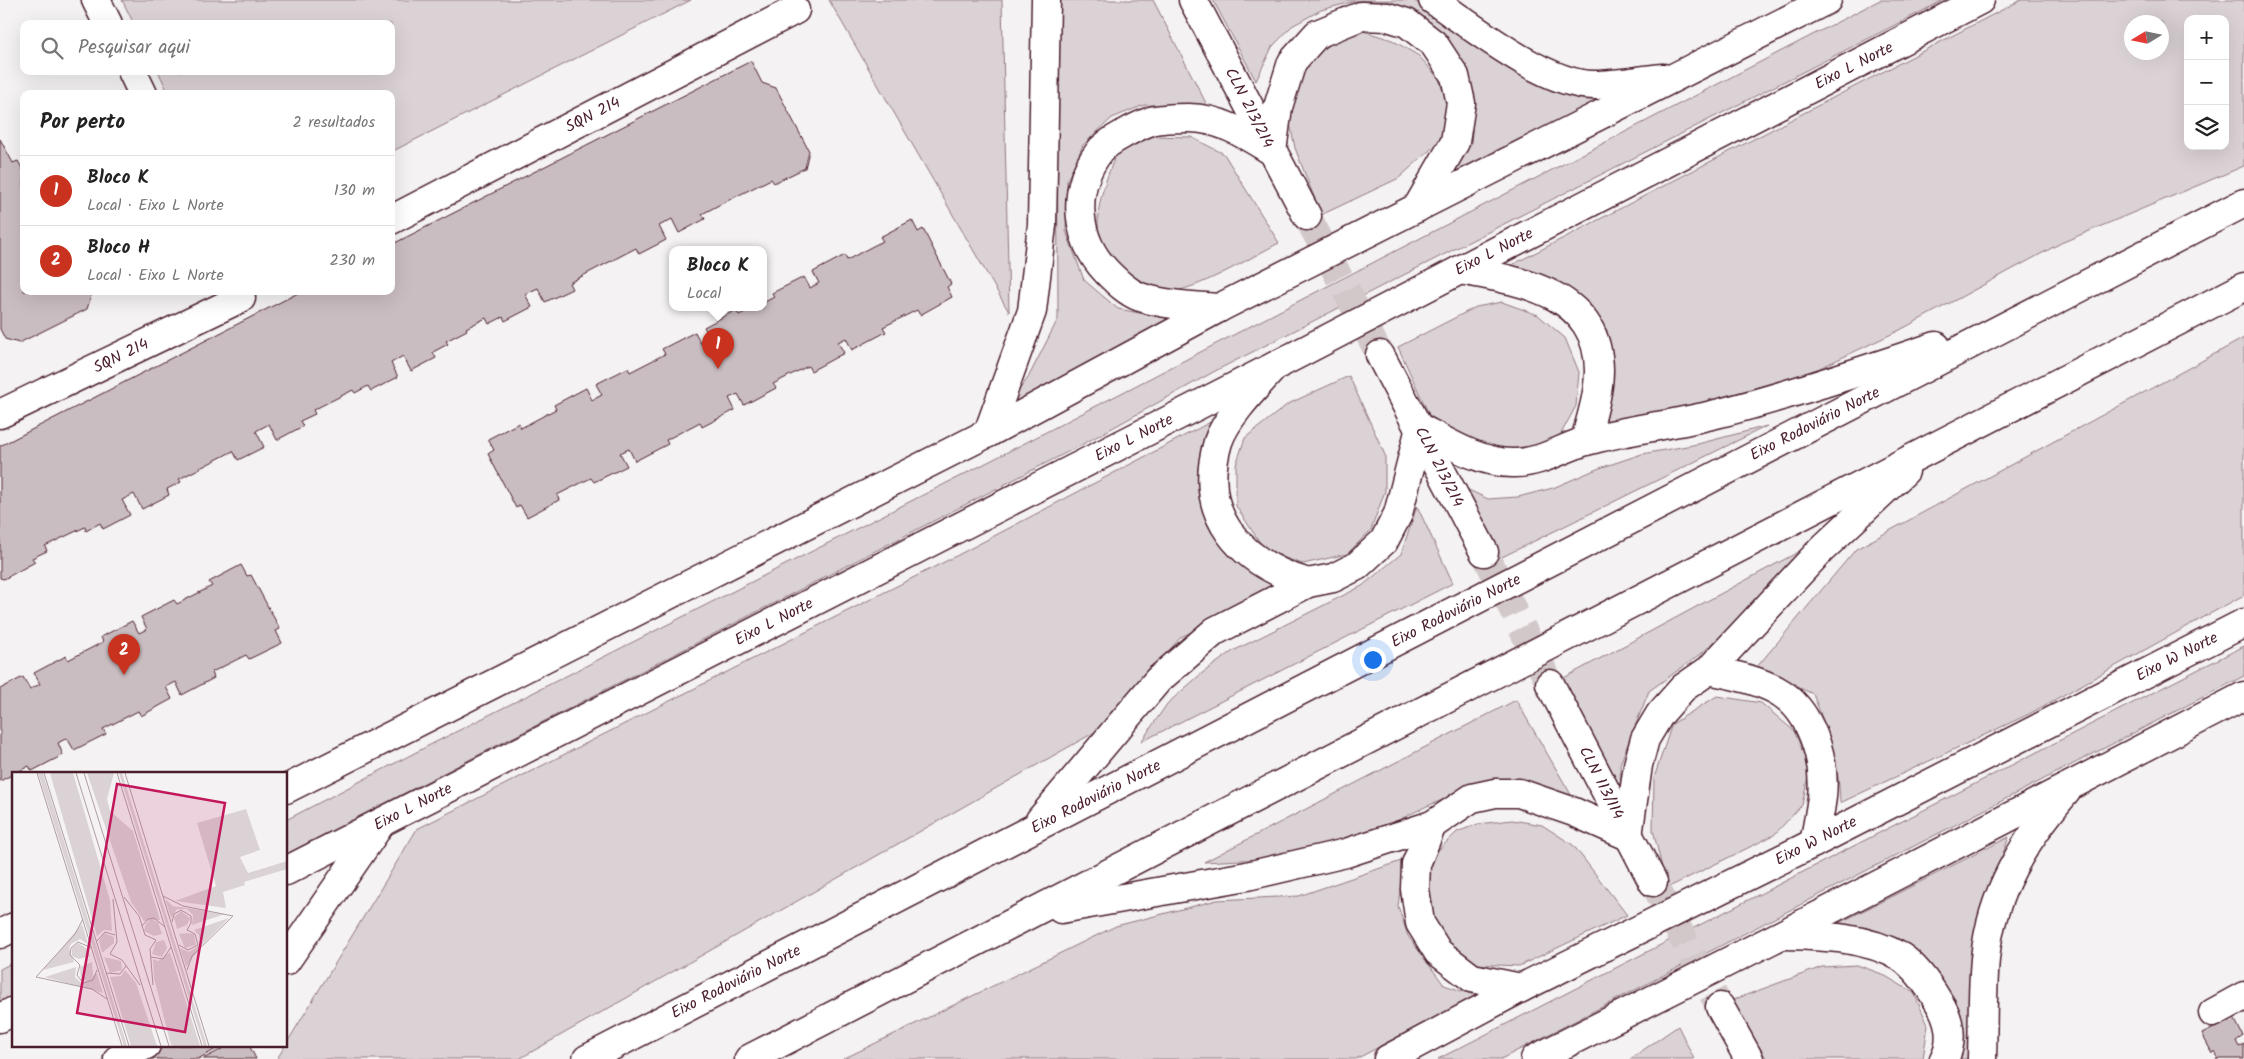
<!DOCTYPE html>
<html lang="pt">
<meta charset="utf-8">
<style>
:root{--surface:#fff;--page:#f2f2f2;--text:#222;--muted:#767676;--line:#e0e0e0;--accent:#c8321e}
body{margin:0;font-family:Kalam,sans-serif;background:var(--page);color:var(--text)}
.controls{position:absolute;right:15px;top:15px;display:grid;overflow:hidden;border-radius:10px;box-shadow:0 5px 20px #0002}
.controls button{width:45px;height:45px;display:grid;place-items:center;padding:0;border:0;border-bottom:1px solid var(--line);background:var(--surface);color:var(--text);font:25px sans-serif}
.compass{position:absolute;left:2124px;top:15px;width:45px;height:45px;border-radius:50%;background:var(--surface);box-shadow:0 5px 20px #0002;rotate:260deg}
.you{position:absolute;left:1372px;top:659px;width:18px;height:18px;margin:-12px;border:4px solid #fff;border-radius:50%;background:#1a73e8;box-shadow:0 0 0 8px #1a73e833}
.badge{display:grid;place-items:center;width:32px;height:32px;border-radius:50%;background:var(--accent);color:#fff;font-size:16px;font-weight:700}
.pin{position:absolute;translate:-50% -41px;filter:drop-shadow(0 1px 2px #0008)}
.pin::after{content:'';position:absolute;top:26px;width:18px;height:15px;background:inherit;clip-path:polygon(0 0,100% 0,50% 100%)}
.popup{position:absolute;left:669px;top:246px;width:98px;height:65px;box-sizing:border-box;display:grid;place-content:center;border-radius:10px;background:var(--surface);filter:drop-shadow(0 1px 4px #0005);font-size:16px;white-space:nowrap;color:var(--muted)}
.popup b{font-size:19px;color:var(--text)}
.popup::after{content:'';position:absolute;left:50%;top:100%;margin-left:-10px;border:10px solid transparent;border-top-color:var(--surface)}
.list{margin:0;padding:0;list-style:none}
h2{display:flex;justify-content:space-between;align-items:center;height:65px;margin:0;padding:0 20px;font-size:21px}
h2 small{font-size:16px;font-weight:400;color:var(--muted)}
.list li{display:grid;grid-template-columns:32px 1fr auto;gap:15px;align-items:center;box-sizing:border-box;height:70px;padding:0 20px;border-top:1px solid var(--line)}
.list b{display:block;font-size:19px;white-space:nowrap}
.list p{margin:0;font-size:16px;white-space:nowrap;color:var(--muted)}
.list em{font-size:16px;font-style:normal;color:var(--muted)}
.icon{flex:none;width:28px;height:28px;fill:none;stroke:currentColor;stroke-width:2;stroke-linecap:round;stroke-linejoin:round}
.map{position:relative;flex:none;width:2244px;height:1059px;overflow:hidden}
.search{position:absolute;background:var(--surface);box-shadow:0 5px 20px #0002;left:20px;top:20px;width:375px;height:55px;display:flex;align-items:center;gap:12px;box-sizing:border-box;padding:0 18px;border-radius:10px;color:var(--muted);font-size:19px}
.panel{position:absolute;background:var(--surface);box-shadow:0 5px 20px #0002;left:20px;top:90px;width:375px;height:205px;border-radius:10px}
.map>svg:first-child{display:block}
</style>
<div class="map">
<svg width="2244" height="1059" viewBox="0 0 2244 1059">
<rect width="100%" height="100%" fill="#f4f2f2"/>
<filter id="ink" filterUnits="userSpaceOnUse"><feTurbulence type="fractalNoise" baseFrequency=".02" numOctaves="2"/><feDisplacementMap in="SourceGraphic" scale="10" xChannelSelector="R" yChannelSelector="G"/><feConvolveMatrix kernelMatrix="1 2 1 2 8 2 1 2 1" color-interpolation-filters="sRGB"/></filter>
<g filter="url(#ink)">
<g fill="#dbd2d5" stroke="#927880" fill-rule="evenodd">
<polygon points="122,0 691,0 391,152 391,94 169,94 158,71 391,71 391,24 134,24"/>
<polygon points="829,0 1002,0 1009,312"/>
<polygon points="1057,0 1153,0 1208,107 1144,105 1112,118 1083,145 1067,181 1066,231 1084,280 1118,309 1177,320 1006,407 1028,378 1058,319"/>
<polygon points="1213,0 1413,0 1539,83 1626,92 1449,181 1471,144 1475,95 1458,55 1433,26 1391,2 1356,1 1321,10 1292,26 1272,47 1256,81"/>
<polygon points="1880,0 1944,0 1217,370 1085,443 286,854 286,820 426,747 992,460"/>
<path d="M 2021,0 L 2244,0 L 2244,166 L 2061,243 L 1900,330 L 1782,386 L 1697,409 L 1604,422 L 1610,373 L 1607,330 L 1574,297 L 1502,270 ZM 2188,19 L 2225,19 L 2225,146 L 2188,146 ZM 2132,22 L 2162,22 L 2162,52 L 2132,52 Z"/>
<polygon points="1360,30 1392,40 1419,56 1439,79 1447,104 1442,139 1399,178 1321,215 1295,148 1288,114 1298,71 1320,49"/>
<path d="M 1153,136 L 1191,137 L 1224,154 L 1279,243 C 1251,257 1194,293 1164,292 C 1150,292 1133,282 1123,273 C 1083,237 1099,198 1116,154 Z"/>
<polygon points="1502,302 1538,315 1565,338 1579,372 1576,406 1557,441 1520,454 1493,452 1432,421 1398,347 1476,307"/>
<path d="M 2244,338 L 2244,595 L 2029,714 L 1840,803 C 1839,761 1828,733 1813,694 L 1756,668 L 1856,549 Z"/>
<polygon points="1349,376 1385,455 1385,491 1371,530 1347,554 1303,564 1266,552 1236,506 1236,465 1245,438 1288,404"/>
<polygon points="1220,417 1206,503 1287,586 1181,637 1095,732 519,1059 277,1059 417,829 958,555"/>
<polygon points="1767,426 1500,558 1460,486 1488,499 1518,497 1553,488 1597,469 1642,454 1698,444"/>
<polygon points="1417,506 1453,583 1141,742 1167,704 1201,674 1233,651 1362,586 1401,554"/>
<polygon points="1815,543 1775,586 1701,654 1649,691 1620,764 1621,798 1562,679"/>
<polygon points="2244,646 2244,676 1501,1059 1438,1059"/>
<polygon points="1717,696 1761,703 1794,731 1810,766 1802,805 1774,835 1667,888 1653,830 1654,778 1672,724"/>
<polygon points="1516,700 1577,805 1463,792 1427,806 1370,834 1278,858 1204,862"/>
<polygon points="1512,820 1542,825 1573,845 1627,915 1519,966 1474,964 1454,948 1438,932 1429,912 1426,887 1432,856 1457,832 1478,824"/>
<polygon points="2009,837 1978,922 1967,1059 1954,1059 1957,1017 1945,985 1908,951 1829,928"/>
<polygon points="1404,860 1398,906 1408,936 1444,985 1477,996 1356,1059 843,1059 1116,926 1217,900 1299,896"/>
<polygon points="14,962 14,995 0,1002 0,969"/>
<polygon points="1857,965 1882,974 1914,993 1928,1025 1923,1059 1767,1059 1730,1001 1822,967"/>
<polygon points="1678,1026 1694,1059 1630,1059"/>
</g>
<g fill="#cabdc1" stroke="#4a1f2b">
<polygon points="751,61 762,83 776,88 809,151 805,168 774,183 771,179 717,206 702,214 705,219 679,233 672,219 659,226 666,240 639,254 636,248 569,283 572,289 545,302 538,288 525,294 532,307 505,321 503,317 489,324 486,318 466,328 467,330 446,341 448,344 433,352 436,358 411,371 403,356 391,363 398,377 371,391 368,386 355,393 353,390 313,410 315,414 300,421 303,426 277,440 269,424 256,431 264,447 238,460 233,451 179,479 181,482 167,489 169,495 142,509 134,494 122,500 130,515 103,529 100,523 86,531 85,527 45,546 47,551 32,558 35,562 4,579 0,578 0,446 302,291 391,291 391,245"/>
<polygon points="0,139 13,163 18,161 24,172 24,291 92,293 87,309 19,343 5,339 0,329"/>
<polygon points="912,220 918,232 923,229 951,284 947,287 952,297 920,315 917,310 883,327 886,332 852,350 846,338 838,342 844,353 811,371 808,366 773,384 776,388 744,405 738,394 729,398 735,410 702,427 700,422 666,440 668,444 635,461 629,449 620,453 627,466 594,482 591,478 557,495 559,500 527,517 520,505 516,508 488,454 494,450 488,439 519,423 521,428 556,409 554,405 586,388 592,400 602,395 596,384 628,368 630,372 665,354 662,349 695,332 701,344 711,339 704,327 736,310 739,315 753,308 763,308 763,303 774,297 772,293 804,277 810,288 819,283 813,272 845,255 847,260 871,247 883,241 880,237"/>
<polygon points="241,565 247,576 251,575 280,629 276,631 282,643 249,659 246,655 212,672 214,678 182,695 176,682 166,687 172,699 141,716 138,711 103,729 106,734 74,750 67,738 58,743 63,755 32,771 29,766 0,781 0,689 23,677 30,689 40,684 34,673 66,656 68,660 103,642 101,637 132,621 139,633 147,629 141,617 174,600 177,604 212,586 209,582"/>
<polygon points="2234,1018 2243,1036 2236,1041 2239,1047 2244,1044 2244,1059 2216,1059 2218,1058 2215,1051 2212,1053 2202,1034"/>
<polygon points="145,1045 220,1045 220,1047 198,1059 129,1059"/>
<polygon points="220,1045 249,1045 256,1059 203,1059 222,1049"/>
</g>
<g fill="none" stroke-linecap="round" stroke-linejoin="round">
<g stroke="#d2c8ca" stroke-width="28" stroke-dasharray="28 14" stroke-linecap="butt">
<polyline points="1307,216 1380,355"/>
<polyline points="1484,552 1550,684"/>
<polyline points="1653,882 1720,1007"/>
</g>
<g stroke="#4a1f2b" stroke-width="31">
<g id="minor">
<polyline points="96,0 108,24"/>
<polyline points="1193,0 1307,216"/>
<polyline points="132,71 143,94"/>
<polyline points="391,220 795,10"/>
<polyline points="1380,355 1484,552"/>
<polyline points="0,414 241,298 238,291"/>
<polyline points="1550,684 1653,882"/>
<polyline points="286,961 381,823"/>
<polyline points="1720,1007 1749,1059"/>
<polyline points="2213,1013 2244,996"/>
<polyline points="118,1059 146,1045"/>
</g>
</g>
<g stroke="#4a1f2b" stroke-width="31">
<g id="major">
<path d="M 1433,0 C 1473,27 1545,85 1594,85 C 1617,85 1640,80 1663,78"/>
<path d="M 1219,308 C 1193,306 1165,305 1140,297 C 1127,292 1117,282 1107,272 C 1075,239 1071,189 1099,152 C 1107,141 1138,126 1151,121 C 1161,118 1178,118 1189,118 C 1220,118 1246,135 1272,151 L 1278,107 L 1292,62 L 1317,34 L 1361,16 L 1388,17 L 1407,23 L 1434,44 L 1455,76 L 1461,103 L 1455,142 L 1417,208"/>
<polyline points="988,433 1032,311 1042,225 1046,0"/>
<polyline points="286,789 988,433 1219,308 1827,0"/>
<polyline points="286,871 1275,366 1980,0"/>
<polyline points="0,934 14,927"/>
<path d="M 1785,935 C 1824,936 1866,937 1901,957 C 1916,967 1929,986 1938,1001 C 1950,1018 1954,1041 1944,1059"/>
<polyline points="0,1018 14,1011"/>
<polyline points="1388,1059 1521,988 1814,843 2244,623"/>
<polyline points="1535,1059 1781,935 2244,696"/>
<path d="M 1982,1059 C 1983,1026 1982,992 1985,959 C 1991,893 2024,841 2066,792"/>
</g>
</g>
<g stroke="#4a1f2b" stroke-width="31">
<g id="highway">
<path d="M 1460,270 C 1521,281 1598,292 1599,370 C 1599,394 1591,418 1585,441"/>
<path d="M 1275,366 C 1257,386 1226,417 1218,442 C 1196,516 1241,563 1308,583"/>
<path d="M 1709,670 C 1732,675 1755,679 1776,690 C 1811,709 1826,759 1822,797 C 1820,812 1817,828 1814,843"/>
<path d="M 1040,820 L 1158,680 L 1215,631 L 1308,583 L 1333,578 L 1357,566 L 1384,541 L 1398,514 L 1420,428 C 1448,443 1482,464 1514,463 C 1541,463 1562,448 1586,441 C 1629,429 1673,425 1716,414 C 1791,395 1863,371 1936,346"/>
<polyline points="1432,825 1416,864 1415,889 1420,923 1438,952 1472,978 1521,988"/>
<polyline points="1061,909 1247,876 1346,853 1432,825 1472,798 1495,793 1519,793 1574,812 1628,836 1638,765 1645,739 1660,714 1683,688 1709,670 1821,550 1905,471"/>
<polyline points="587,1059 2244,203"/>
<polyline points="749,1059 2244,287"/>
</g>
</g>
<use href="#minor" stroke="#fff" stroke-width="28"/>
<use href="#major" stroke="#fff" stroke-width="28"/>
<use href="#highway" stroke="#fff" stroke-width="28"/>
</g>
</g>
<g text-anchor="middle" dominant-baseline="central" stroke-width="4" stroke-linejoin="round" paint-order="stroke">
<g font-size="16" fill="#4a1f2b" stroke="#fff">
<text transform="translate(1854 66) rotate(-27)">Eixo L Norte</text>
<text transform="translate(1249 108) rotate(63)">CLN 213/214</text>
<text transform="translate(593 115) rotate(-27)">SQN 214</text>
<text transform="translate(1494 252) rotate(-27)">Eixo L Norte</text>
<text transform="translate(121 356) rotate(-26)">SQN 214</text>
<text transform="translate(1815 424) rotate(-27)">Eixo Rodoviário Norte</text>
<text transform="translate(1134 438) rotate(-27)">Eixo L Norte</text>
<text transform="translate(1439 467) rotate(63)">CLN 213/214</text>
<text transform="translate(1456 611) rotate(-27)">Eixo Rodoviário Norte</text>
<text transform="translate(774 622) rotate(-27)">Eixo L Norte</text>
<text transform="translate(2177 657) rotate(-27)">Eixo W Norte</text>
<text transform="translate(1601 783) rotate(63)">CLN 113/114</text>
<text transform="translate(1096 797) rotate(-27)">Eixo Rodoviário Norte</text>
<text transform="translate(413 807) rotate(-27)">Eixo L Norte</text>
<text transform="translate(1816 841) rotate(-27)">Eixo W Norte</text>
<text transform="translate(736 982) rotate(-27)">Eixo Rodoviário Norte</text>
</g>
</g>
<g transform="translate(12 772)">
<rect width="275" height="275" fill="#f4f2f2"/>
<path d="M 26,1 L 31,1 L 115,274 L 112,274 ZM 38,1 L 61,1 L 98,128 L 100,159 L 92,158 L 85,164 ZM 75,1 L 102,1 L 95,27 L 98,39 L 121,59 L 148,148 L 132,149 L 119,130 ZM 107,1 L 110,1 L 195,274 L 192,274 ZM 234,37 L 248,78 L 228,85 L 236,101 L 275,89 L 275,97 L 232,110 L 233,113 L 211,120 L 214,136 L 163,129 L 204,114 L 185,51 ZM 153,127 L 161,134 L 213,142 L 180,153 L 181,143 L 175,137 L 165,137 L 159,146 ZM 169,139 L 178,146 L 175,153 L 165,157 L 162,145 ZM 217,146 L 190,173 L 174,195 L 168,176 L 177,180 L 188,173 L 187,163 L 182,158 ZM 139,148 L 146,150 L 150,162 L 142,164 L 132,159 L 134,151 ZM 70,152 L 76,172 L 68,167 L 59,172 L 57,176 L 62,190 L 31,198 ZM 92,161 L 102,165 L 102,171 L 90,181 L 87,169 ZM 175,161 L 182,162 L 184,173 L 173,176 L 167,162 ZM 152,168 L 155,176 L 150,185 L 140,182 L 144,170 ZM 66,171 L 74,176 L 78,184 L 67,187 L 60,184 L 60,176 ZM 158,180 L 188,274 L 160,274 L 158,270 L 142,206 L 141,187 L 146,189 ZM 92,185 L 109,189 L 110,198 L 98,201 ZM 80,190 L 81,203 L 77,209 L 69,208 L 68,195 ZM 64,195 L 63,205 L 70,212 L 85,201 L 91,221 L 33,205 ZM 113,198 L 124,211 L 145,274 L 119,274 L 98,205 L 109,204 Z" fill="#dbd2d5"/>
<path fill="none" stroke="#b09ea2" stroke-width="1" d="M 25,1 L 110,274M 32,1 L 117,274M 64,1 L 149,274M 72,1 L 157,274M 105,1 L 190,274M 113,1 L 197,274M 151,124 L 171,134 L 221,144 L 180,184 L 175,198M 112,125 L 127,144 L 133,163 L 144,168 L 138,177 L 141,213M 101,127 L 105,170 L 98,182 L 110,188 L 128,213M 160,150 L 162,142 L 169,138 L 179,144 L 179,151 L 175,158 L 183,162 L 186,173 L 176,178 L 167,173M 130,154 L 136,147 L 142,146 L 153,155M 85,169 L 93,160 L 103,163M 80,176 L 66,170 L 59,176 L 58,183 L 68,193 L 65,203 L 71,211 L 81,208 L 85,198M 139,185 L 151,187 L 159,175M 94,201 L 108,202 L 114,194M 24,205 L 80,217 L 95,227M 24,205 L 63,162 L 71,147"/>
<path fill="#c2185b" fill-opacity="0.15" stroke="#c2185b" stroke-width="2.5" d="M 105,12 L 213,31 L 173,260 L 65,241 Z"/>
<rect width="275" height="275" fill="none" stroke="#4a1f2b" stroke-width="2.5"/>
</g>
</svg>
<div class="controls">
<button>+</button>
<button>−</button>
<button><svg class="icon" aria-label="layers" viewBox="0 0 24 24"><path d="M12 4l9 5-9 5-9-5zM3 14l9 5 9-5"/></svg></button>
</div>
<svg class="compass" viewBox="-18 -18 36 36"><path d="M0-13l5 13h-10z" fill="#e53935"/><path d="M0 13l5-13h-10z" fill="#767676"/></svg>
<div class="you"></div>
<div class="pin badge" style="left:718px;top:369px">1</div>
<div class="popup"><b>Bloco K</b>Local</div>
<div class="pin badge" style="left:124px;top:675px">2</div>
<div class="search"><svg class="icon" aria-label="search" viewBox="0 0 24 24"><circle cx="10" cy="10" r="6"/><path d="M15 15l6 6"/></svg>Pesquisar aqui</div>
<section class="panel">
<h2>Por perto<small>2 resultados</small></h2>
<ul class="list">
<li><span class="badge">1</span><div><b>Bloco K</b><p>Local · Eixo L Norte</p></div><em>130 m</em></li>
<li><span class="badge">2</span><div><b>Bloco H</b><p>Local · Eixo L Norte</p></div><em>230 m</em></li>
</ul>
</section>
</div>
